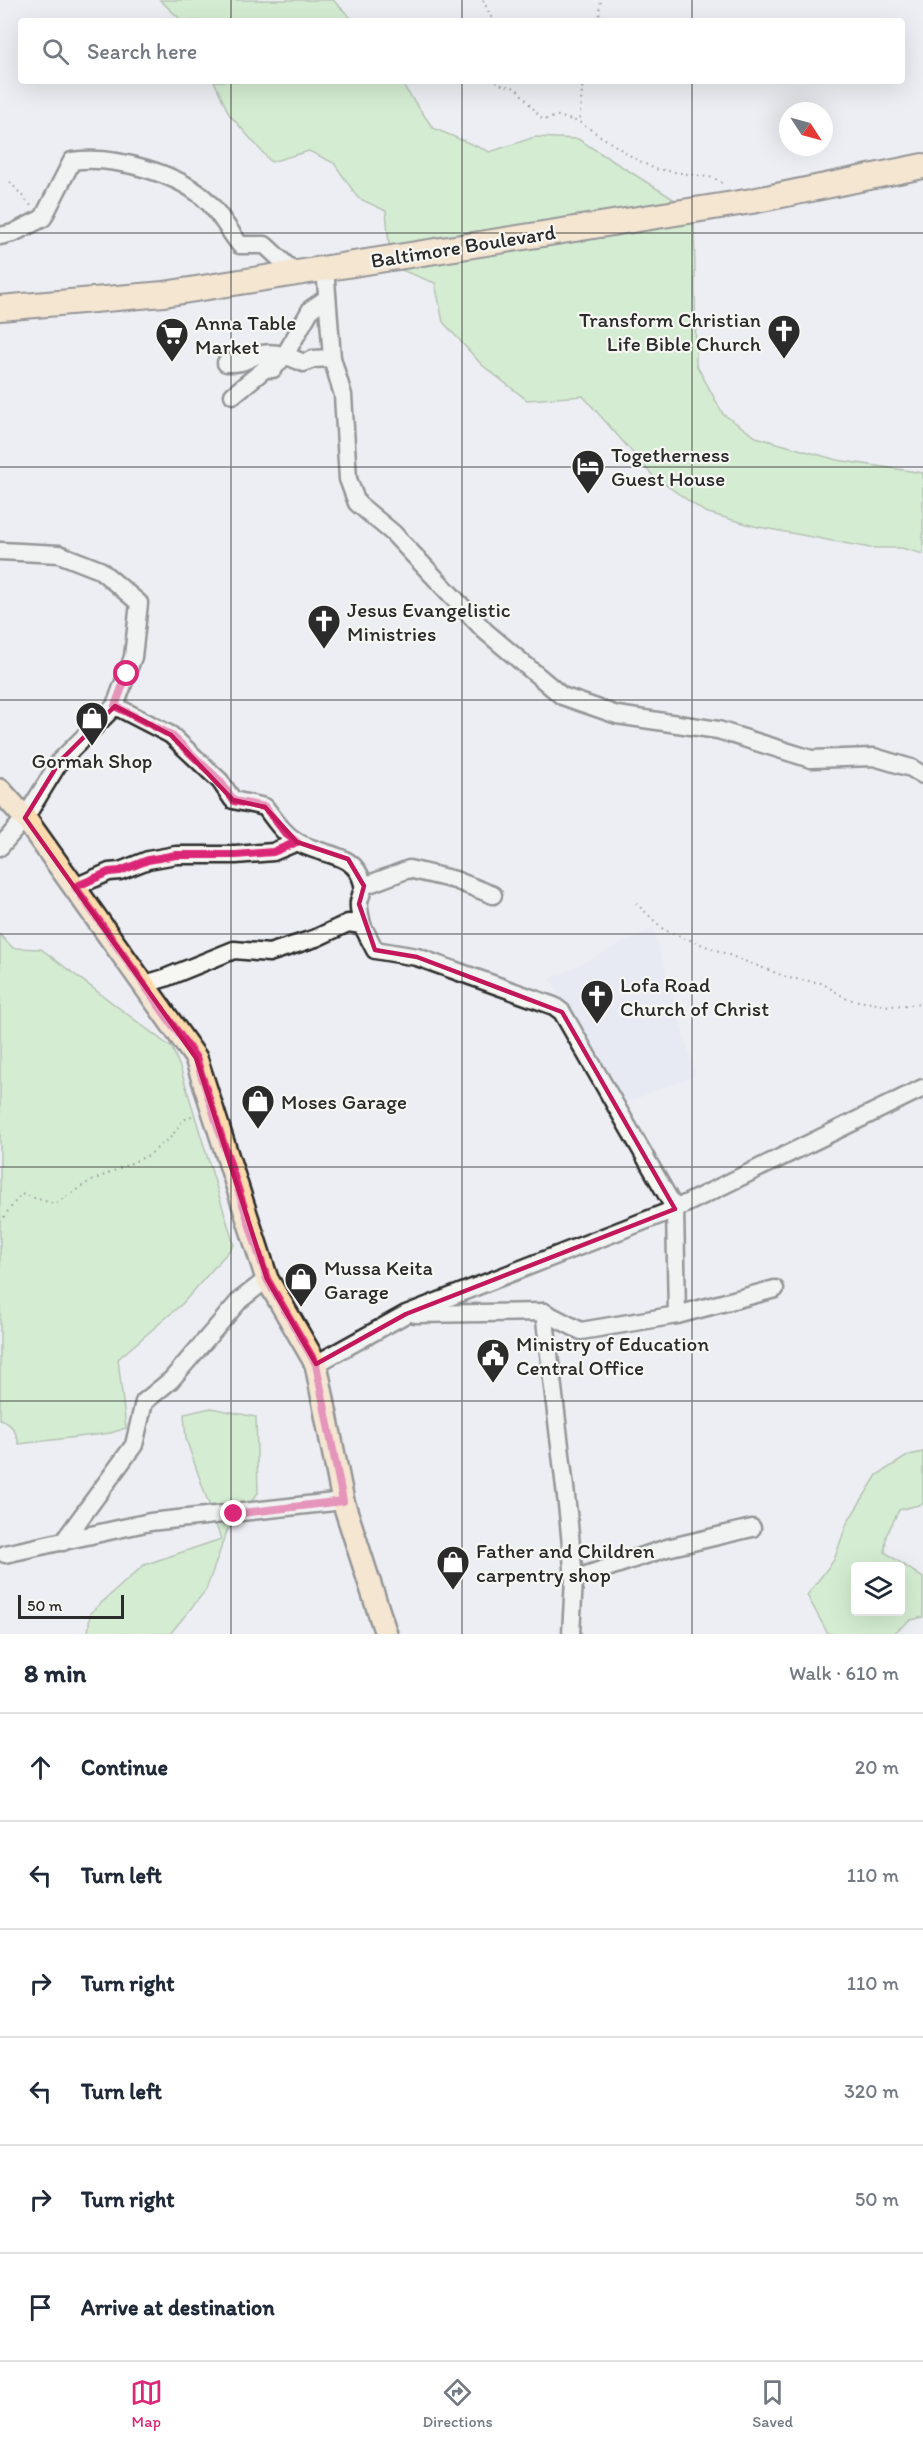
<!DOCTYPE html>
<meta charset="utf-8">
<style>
:root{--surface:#fff;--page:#f2f2f3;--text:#1f2937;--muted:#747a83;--line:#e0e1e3;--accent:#db2777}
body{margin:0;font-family:Itim,sans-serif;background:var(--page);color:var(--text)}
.controls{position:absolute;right:18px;bottom:18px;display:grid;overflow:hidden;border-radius:6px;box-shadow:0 6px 24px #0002}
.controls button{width:54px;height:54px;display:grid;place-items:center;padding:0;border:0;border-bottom:2px solid var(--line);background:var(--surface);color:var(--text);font:30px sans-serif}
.compass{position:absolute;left:779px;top:102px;width:54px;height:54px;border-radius:50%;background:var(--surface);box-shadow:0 6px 24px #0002;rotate:126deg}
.scale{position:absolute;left:18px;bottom:15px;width:106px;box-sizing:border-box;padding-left:6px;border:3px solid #2b2b2b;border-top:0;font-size:16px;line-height:21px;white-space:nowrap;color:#2b2b2b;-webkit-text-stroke:4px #f6f6f2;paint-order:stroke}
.stop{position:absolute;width:18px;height:18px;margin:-14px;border:4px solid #db2777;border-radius:50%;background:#fff}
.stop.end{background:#db2777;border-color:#fff;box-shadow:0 2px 6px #0008}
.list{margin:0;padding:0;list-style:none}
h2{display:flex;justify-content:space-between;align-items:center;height:78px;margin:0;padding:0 24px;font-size:26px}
h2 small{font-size:20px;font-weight:400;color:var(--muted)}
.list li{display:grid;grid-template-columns:39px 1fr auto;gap:18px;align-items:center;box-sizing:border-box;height:108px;padding:0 24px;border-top:2px solid var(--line)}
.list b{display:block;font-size:22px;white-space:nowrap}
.list em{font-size:20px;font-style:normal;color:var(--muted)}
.icon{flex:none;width:33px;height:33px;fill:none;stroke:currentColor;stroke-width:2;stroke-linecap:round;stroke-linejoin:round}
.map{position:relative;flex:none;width:923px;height:1634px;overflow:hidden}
.search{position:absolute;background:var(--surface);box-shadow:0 6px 24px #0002;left:18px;right:18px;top:18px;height:66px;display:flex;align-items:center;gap:15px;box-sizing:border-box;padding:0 21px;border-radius:6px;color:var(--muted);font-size:22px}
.sheet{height:726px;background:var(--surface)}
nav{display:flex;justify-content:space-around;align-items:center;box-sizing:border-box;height:84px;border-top:2px solid var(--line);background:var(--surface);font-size:16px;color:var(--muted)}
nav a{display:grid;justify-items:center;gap:3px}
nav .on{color:var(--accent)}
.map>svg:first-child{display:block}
</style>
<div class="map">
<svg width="923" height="1634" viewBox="0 0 923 1634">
<rect width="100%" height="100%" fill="#eceef3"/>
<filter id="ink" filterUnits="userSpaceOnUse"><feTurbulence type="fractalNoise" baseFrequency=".0167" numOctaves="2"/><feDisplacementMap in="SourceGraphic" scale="12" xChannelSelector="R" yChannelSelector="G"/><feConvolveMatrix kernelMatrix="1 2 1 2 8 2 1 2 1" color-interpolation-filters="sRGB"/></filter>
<g filter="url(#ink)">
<polygon fill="#e0e5f4" points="653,928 696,1075 618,1106 550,979"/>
<g fill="#b7eaab" stroke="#718a6b" stroke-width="1.5" fill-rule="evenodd">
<polygon points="160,0 333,0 354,21 182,21"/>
<polygon points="214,81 400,81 433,128 490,152 535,137 578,139 694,212 696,364 723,414 756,437 837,460 923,473 923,554 902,548 870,548 754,526 705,512 653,476 583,396 527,400 482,365 443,322 435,283 391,266 386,211 358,198 334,163 309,151 271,162 229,114"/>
<path d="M 0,935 L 13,948 L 41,949 L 172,1048 L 181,1070 L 234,1245 L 182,1304 L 118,1359 L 126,1428 L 111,1433 L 19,1444 C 16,1431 12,1424 0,1419 Z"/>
<polygon points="211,1408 256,1417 258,1493 227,1531 206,1590 170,1634 88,1634 90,1613 144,1565 221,1539 186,1439 184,1414"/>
<path d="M 923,1452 L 923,1504 L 899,1510 L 886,1536 L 885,1552 L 923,1578 L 923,1617 L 911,1620 L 892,1634 L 828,1634 L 807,1595 L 834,1560 L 847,1523 L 877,1475 L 909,1455 ZM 856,1566 L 900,1566 L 900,1612 L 856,1612 Z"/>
</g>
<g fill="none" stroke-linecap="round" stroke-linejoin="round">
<g stroke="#2b2b2b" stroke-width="21">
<g id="minor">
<path d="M 0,236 L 13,233 L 43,218 L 72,161 C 112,155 182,173 210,204 C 221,216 230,232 240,245 L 265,245 L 294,272"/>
<polyline points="325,268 332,358 343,395 348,479 357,503 393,533 485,631 562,696 617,715 718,730 811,759 874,757 911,768 923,775"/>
<path d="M 226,363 C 247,364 245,358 262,354 C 277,351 290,357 304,363 L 313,359 L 332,358"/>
<polyline points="233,395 266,368 273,369 285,355 311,309 327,298"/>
<polyline points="0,551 59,554 100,570 139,603 133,657 115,706 60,761 25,818 0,847"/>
<path d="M 115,706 L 171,735 L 220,781 L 233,800 L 265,807 C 274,819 283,833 296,841 C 320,857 355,850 363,884 C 364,890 360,896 359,902 C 358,909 361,918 362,925"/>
<polyline points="364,886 409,869 455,880 493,895"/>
<polyline points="75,887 109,872 120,871 148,860 176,855 236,855 273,852 297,842"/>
<polyline points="145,984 165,978 234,950 269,953 316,938 348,923 362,925 375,950 417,957 554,1006 562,1012 675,1209 677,1315"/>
<polyline points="544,1312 568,1513 574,1579 571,1634"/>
<polyline points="415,1314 544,1312 581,1331 677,1315 775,1289"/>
<polyline points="316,1364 406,1314 675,1209 923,1088"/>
<polyline points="63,1542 134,1445 144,1402 171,1380 240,1300 267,1279"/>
<polyline points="5,1554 150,1522 343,1501"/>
<polyline points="574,1579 667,1548 752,1528"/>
</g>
</g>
<g stroke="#2b2b2b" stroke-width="26">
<polyline id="major" points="0,790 25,818 196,1058 267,1279 316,1364 343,1501 386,1634"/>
</g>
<g stroke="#2b2b2b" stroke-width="28">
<polyline id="highway" points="0,308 164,294 752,201 923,166"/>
</g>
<g stroke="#2b2b2b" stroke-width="2" stroke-dasharray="1.5 4.5" stroke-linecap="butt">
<polyline points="483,0 493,21"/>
<polyline points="601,21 599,12 601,0"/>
<polyline points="497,81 498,84 516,88 543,120 558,116 579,122"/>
<polyline points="583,81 579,122 634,158 655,169 714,178 725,185"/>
<polyline points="10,182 32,207"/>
<polyline points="636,903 664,930 789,978 822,983 847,999 889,1006 923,1004"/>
<polyline points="0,1222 21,1194 55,1204 87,1183 149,1155 172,1136 182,1121 195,1114"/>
</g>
<use href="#minor" stroke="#f6f6f2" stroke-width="16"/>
<use href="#major" stroke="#fedbac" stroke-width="21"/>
<use href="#highway" stroke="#fedbac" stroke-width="24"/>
</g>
</g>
<g fill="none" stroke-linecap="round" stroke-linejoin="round" filter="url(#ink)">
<polyline stroke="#db2777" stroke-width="8" points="127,674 115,706 171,735 220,781 234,801 265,807 286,834 297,842 273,852 236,855 176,855 148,860 120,871 109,872 75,887 196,1058 267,1279 316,1364 343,1501 234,1514"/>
</g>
<path d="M0 0H923V1634H0ZM 115,706 L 171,735 L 233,800 L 265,807 L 297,842 L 348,859 L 364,886 L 359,904 L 375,950 L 417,957 L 562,1012 L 675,1209 L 406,1314 L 316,1364 L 267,1279 L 196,1058 L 25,818 L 60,761 Z" fill="#eceef3" fill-opacity=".55" fill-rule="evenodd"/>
<path fill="none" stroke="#c2185b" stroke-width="4.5" stroke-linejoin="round" d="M 115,706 L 171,735 L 233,800 L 265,807 L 297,842 L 348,859 L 364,886 L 359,904 L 375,950 L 417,957 L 562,1012 L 675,1209 L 406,1314 L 316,1364 L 267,1279 L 196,1058 L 25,818 L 60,761 Z"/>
<path fill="none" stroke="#2b2b2b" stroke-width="1.5" stroke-opacity="0.55" d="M 231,0 L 231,21M 462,0 L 462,21M 692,0 L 692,21M 231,81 L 231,1634M 462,81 L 462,1634M 692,81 L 692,1634M 0,233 L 923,233M 0,467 L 923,467M 0,700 L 923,700M 0,934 L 923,934M 0,1167 L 923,1167M 0,1401 L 923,1401"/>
<defs>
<g id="church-pin" transform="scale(1.725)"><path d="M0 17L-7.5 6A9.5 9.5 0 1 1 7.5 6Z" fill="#2b2b2b" stroke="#f6f6f2"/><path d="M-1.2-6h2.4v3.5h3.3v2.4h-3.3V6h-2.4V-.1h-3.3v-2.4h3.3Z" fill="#fff"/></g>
<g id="supermarket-pin" transform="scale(1.725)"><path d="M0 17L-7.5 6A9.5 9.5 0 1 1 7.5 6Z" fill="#2b2b2b" stroke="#f6f6f2"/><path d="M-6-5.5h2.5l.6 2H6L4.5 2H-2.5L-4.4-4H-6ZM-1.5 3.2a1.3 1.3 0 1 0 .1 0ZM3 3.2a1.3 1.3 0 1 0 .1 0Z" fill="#fff"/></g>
<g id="hotel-pin" transform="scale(1.725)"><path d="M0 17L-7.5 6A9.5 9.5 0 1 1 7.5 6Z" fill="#2b2b2b" stroke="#f6f6f2"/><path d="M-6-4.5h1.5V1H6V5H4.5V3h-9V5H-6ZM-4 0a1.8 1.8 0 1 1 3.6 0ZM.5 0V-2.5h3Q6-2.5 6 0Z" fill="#fff"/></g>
<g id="shop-pin" transform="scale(1.725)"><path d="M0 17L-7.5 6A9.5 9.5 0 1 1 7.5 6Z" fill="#2b2b2b" stroke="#f6f6f2"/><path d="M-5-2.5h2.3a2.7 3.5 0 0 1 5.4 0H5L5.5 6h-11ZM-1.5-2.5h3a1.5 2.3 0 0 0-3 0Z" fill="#fff"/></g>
<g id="civic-pin" transform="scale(1.725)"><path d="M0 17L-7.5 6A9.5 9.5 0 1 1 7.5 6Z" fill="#2b2b2b" stroke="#f6f6f2"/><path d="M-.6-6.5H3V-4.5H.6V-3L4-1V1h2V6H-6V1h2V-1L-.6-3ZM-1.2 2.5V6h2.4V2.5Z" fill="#fff"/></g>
</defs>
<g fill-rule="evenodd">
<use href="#church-pin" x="784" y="331"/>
<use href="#supermarket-pin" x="172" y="334"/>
<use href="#hotel-pin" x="588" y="466"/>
<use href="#church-pin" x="324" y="621"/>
<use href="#shop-pin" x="92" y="718"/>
<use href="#church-pin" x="597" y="996"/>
<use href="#shop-pin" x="258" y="1101"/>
<use href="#shop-pin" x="301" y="1279"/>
<use href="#civic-pin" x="493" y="1355"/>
<use href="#shop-pin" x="453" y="1562"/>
</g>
<g text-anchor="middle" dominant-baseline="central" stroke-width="4.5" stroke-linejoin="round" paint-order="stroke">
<g font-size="21" fill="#2b2b2b" stroke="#f6f6f2">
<text transform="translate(463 246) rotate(-9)">Baltimore Boulevard</text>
</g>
<g font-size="21" fill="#2b2b2b" stroke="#f6f6f2" text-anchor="start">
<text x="761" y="319" text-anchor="end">Transform Christian<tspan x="761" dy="24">Life Bible Church</tspan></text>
<text x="195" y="322">Anna Table<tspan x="195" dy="24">Market</tspan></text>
<text x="611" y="454">Togetherness<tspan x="611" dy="24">Guest House</tspan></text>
<text x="347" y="609">Jesus Evangelistic<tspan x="347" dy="24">Ministries</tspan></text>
<text x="92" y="760" text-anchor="middle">Gormah Shop</text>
<text x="620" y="984">Lofa Road<tspan x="620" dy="24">Church of Christ</tspan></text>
<text x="281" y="1101">Moses Garage</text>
<text x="324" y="1267">Mussa Keita<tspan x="324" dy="24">Garage</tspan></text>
<text x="516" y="1343">Ministry of Education<tspan x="516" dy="24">Central Office</tspan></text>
<text x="476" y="1550">Father and Children<tspan x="476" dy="24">carpentry shop</tspan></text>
</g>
</g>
</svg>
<div class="controls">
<button><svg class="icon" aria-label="layers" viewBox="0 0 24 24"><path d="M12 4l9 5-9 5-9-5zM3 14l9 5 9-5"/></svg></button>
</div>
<svg class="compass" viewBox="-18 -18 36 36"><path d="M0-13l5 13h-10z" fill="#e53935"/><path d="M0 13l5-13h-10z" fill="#747a83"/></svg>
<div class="scale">50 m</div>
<div class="stop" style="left:127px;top:674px"></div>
<div class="stop end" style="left:234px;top:1514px"></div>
<div class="search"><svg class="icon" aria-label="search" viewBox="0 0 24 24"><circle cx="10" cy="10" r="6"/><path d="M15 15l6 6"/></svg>Search here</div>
</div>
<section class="sheet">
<h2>8 min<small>Walk · 610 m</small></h2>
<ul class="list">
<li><svg class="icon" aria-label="ahead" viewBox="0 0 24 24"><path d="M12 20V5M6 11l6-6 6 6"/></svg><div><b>Continue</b></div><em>20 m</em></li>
<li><svg class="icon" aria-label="left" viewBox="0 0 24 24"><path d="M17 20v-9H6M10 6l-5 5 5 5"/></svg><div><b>Turn left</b></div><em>110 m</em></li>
<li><svg class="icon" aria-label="right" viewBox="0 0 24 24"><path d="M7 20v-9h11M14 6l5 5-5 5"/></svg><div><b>Turn right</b></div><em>110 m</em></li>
<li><svg class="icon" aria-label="left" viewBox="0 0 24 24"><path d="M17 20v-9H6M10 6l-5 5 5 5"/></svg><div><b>Turn left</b></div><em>320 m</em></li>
<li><svg class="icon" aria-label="right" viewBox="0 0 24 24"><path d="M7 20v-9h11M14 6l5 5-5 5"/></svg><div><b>Turn right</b></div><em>50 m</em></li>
<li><svg class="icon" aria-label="arrive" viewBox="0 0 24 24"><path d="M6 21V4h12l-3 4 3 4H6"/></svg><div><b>Arrive at destination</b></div></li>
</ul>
</section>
<nav>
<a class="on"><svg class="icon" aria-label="map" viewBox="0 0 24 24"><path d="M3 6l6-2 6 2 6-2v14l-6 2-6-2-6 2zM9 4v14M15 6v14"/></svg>Map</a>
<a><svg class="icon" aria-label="directions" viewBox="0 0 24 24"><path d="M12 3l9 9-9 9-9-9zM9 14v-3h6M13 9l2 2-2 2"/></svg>Directions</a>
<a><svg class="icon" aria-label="saved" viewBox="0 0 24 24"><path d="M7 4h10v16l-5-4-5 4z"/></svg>Saved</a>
</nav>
